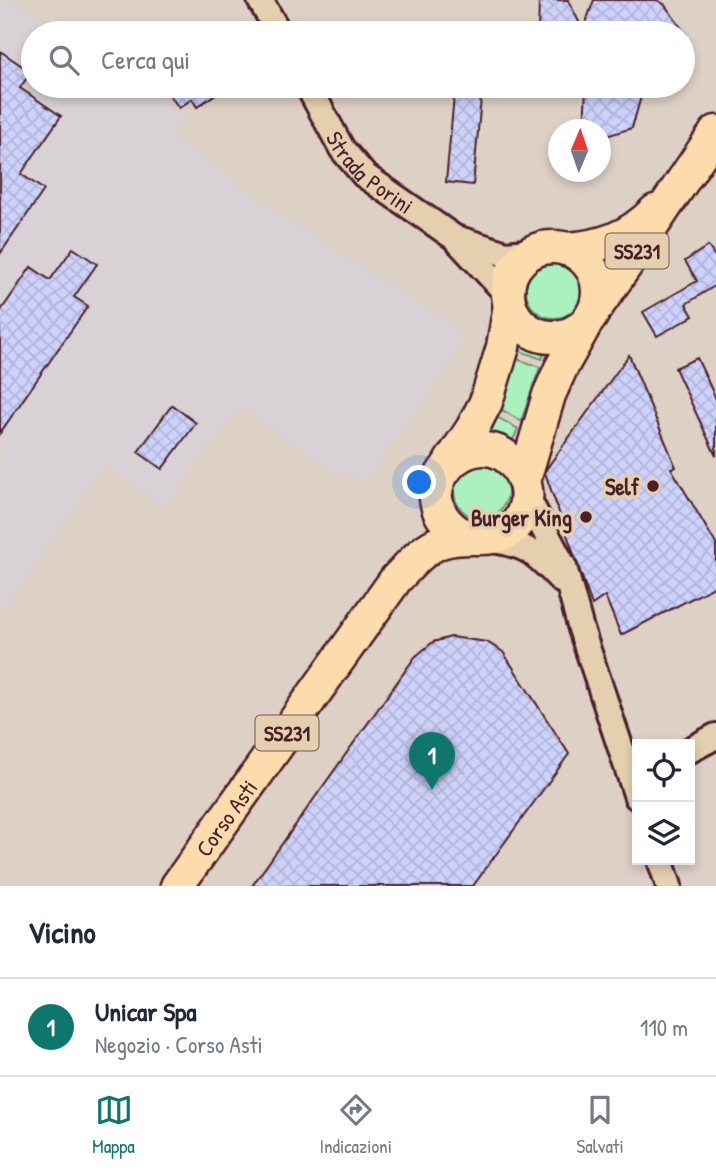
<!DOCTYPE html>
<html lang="it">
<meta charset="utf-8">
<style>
:root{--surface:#fff;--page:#f2f2f3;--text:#1f2937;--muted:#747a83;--line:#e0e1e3;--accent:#0f766e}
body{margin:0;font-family:"Patrick Hand",sans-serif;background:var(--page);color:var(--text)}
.controls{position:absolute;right:21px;bottom:21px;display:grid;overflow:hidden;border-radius:0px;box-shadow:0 4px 10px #0003}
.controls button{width:63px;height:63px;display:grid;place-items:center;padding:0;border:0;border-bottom:2px solid var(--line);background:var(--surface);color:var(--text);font:35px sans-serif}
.compass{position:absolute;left:548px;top:119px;width:63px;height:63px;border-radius:50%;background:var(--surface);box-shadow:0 4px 10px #0003;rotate:2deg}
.you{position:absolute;left:420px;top:483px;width:24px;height:24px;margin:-18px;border:5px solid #fff;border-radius:50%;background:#1a73e8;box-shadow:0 0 0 10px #1a73e833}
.badge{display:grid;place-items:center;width:46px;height:46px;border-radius:50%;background:var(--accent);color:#fff;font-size:23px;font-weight:700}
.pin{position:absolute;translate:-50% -58px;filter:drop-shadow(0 2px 4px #0008)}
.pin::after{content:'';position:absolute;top:37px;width:24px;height:21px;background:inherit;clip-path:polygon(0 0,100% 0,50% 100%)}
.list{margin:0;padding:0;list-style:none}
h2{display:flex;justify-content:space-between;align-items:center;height:91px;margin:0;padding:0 28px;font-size:30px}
h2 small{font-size:23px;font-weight:400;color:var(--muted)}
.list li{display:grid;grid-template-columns:46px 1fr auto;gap:21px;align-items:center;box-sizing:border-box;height:98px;padding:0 28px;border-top:2px solid var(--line)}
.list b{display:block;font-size:26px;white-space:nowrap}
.list p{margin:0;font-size:23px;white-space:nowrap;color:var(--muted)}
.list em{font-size:23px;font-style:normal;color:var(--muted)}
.icon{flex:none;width:38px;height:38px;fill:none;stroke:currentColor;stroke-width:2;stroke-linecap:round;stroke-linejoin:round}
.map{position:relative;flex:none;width:716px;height:886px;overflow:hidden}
.search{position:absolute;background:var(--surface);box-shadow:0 4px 10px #0003;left:21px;right:21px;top:21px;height:77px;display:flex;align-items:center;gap:18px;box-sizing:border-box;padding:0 24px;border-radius:38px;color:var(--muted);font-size:26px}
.sheet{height:189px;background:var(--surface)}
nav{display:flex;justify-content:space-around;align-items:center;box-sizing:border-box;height:98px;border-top:2px solid var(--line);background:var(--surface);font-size:19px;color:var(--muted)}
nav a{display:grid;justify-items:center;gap:4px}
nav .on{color:var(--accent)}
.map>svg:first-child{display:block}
</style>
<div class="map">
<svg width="716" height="886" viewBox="0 0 716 886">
<defs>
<pattern id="building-cross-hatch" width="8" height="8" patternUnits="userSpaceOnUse" patternTransform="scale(1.75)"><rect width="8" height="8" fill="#cdd2fb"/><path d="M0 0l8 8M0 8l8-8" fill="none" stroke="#b2b4d7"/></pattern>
</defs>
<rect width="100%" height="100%" fill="#ddd0c5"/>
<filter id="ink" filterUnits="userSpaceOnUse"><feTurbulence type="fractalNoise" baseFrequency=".0143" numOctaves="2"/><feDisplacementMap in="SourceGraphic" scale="14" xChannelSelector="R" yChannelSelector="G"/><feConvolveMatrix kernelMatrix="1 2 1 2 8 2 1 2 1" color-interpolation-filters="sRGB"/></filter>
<g filter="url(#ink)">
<polygon fill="#d8d1d5" points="0,0 12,0 63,33 33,33 33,86 141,86 183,118 169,135 297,226 464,334 444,373 367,477 359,479 336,471 239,406 165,507 105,465 0,614"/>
<g fill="#abf1be" stroke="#7a8874" stroke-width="2">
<circle cx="554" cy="290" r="28"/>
<polygon points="523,342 545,350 542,359 520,351"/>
<polygon points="517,359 540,367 521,421 499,408"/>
<polygon points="497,417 518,429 513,440 503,435 491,432"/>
<circle cx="481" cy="491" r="27"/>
</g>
<g fill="url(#building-cross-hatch)" stroke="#4a1f2b" stroke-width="2">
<polygon points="548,0 568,0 583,30 594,0 657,0 664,4 685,33 538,33 539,2"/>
<polygon points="0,51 31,72 20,88 61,116 21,174 44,190 0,254"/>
<polygon points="175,86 227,86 197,107 192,99 179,108 167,91"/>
<polygon points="586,86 644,86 632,128 600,138 600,130 584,130"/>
<polygon points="454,96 481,98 473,185 446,182"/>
<polygon points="708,246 716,258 716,285 686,304 693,316 657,336 643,312 697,281 685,261"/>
<polygon points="73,248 97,264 74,297 88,306 0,433 0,312 31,267 50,280"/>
<polygon points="629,355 676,467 671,468 716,544 716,586 621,635 605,596 592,605 545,473 547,468"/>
<polygon points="697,358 716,399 716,456 675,368"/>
<polygon points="172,405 196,423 162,469 138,452"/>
<polygon points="451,637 487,642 503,652 569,754 473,886 252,886 415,657 433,642"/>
</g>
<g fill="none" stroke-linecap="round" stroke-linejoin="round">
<g stroke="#4a1f2b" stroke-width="30">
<g id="minor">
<polyline points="260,0 279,33"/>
<path id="s1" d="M 308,86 L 342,149 L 364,175 L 455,238 L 508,295"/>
<polyline points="459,239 506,254 535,251"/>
<polyline points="526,495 564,567 581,629 637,797"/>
<path d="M 486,539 C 526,544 534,551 561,580"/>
<polyline points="690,750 716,736"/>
<polyline points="660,860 669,886"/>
</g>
</g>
<g stroke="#4a1f2b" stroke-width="37">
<g id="major">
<circle cx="553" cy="292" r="45"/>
<path d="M 565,249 C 602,247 628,238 655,211"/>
<path d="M 595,309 C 637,251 675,191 716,132"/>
<polyline points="450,462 472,429 486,402 503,347 510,305"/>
<polyline points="524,480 549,395 561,368 586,323"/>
<path id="s2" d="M 177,886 L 396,579 C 410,565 422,549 441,542 C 471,530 508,553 524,510 C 529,496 526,481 518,469 C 478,410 388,497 468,538"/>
</g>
</g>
<use href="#minor" stroke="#e4cfae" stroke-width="24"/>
<use href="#major" stroke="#fcdcac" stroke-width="32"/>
</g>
</g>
<g fill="#4a1f2b" stroke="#e4cfae" stroke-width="2.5">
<circle cx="653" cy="486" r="7"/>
<circle cx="586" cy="517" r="7"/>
</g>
<g text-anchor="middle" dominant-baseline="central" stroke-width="7" stroke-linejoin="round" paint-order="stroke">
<g fill="#e4cfae" stroke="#785452" stroke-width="2">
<rect x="605.5" y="233.5" width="63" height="35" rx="5"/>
<rect x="255.5" y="715.5" width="63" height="35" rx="5"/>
</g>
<g font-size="21" font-weight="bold" fill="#4a1f2b">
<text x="637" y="251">SS231</text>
<text x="287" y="733">SS231</text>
</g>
<g font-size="23" fill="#4a1f2b" stroke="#e4cfae">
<text stroke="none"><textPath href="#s1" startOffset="108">Strada Porini</textPath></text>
<text stroke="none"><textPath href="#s2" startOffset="84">Corso Asti</textPath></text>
</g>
<g font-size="23" font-weight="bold" fill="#4a1f2b" stroke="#e4cfae" text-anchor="end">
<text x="639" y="486">Self</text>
<text x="572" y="517">Burger King</text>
</g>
</g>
</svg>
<div class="controls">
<button><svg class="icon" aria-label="locate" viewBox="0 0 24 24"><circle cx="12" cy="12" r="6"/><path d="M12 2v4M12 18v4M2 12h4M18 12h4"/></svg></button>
<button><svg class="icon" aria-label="layers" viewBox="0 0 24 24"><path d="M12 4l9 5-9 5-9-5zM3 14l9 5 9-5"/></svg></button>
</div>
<svg class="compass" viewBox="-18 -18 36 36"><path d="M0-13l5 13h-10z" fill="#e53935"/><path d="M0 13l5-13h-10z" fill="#747a83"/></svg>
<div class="you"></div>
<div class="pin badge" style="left:432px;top:790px">1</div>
<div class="search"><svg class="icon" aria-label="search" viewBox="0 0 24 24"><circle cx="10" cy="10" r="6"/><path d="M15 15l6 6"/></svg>Cerca qui</div>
</div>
<section class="sheet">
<h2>Vicino<small></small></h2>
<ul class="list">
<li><span class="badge">1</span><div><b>Unicar Spa</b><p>Negozio · Corso Asti</p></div><em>110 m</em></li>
</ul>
</section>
<nav>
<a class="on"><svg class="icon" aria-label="map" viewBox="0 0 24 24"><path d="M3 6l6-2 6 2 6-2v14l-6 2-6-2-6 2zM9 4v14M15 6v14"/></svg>Mappa</a>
<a><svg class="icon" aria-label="directions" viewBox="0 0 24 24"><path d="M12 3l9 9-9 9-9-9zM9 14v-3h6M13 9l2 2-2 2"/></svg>Indicazioni</a>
<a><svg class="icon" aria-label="saved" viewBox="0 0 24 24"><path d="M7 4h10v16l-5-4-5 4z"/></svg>Salvati</a>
</nav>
